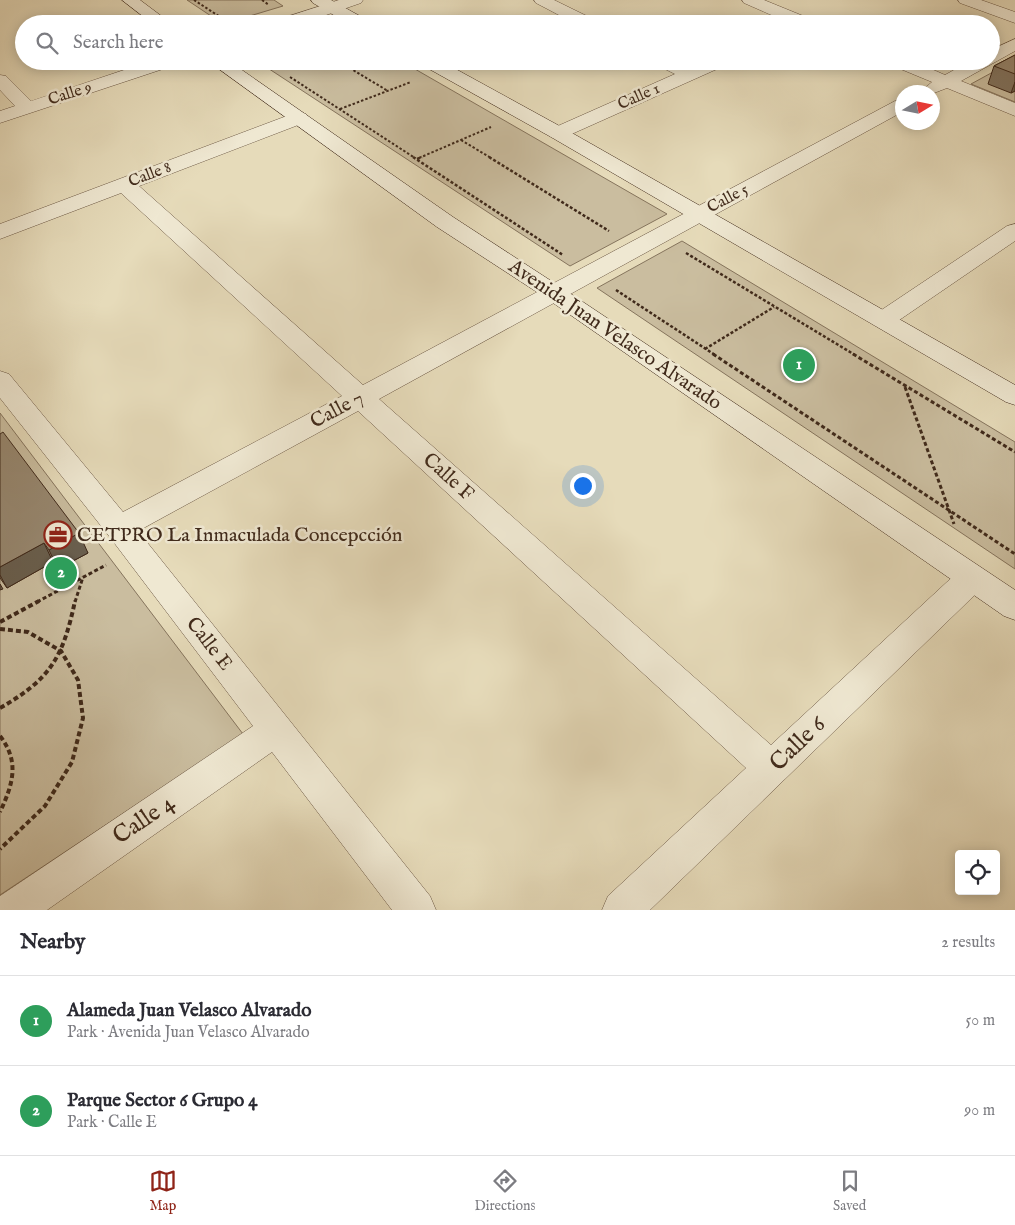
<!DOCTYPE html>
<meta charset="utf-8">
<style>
:root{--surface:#fff;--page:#f7f7f7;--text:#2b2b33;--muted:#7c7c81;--line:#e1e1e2;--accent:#8f2418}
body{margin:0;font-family:"IM FELL English",serif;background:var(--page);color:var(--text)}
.controls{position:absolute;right:15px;bottom:15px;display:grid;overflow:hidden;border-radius:5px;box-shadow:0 2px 12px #0003}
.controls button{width:45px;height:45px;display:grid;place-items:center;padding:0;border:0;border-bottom:1px solid var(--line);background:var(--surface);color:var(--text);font:25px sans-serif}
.compass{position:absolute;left:895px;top:85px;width:45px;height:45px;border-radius:50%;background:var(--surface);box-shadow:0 2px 12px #0003;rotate:80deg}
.you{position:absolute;left:582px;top:485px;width:18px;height:18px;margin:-12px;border:4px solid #fff;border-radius:50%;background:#1a73e8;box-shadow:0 0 0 8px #1a73e833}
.badge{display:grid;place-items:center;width:32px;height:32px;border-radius:50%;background:var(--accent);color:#fff;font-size:16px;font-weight:700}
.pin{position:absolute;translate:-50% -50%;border:2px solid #fff;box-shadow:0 1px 5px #0006}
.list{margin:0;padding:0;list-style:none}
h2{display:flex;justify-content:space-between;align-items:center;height:65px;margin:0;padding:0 20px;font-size:21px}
h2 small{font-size:16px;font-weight:400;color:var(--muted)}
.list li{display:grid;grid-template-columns:32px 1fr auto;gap:15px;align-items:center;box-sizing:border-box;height:90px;padding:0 20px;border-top:1px solid var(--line)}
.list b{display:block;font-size:19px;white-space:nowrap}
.list p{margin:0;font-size:16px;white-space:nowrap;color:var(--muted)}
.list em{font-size:16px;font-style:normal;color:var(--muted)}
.icon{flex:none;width:28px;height:28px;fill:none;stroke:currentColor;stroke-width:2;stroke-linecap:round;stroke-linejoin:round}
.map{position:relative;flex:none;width:1015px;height:910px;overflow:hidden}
.search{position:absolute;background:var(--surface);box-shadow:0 2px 12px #0003;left:15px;right:15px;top:15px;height:55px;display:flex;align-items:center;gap:12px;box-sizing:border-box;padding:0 18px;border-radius:28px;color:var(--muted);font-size:19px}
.sheet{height:245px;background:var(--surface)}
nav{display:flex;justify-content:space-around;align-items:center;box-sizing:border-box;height:70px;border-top:1px solid var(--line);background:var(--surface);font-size:14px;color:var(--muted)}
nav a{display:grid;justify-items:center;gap:2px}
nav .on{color:var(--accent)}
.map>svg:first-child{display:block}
</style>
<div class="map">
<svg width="1015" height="910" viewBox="0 0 1015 910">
<rect width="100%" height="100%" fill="#e6dbba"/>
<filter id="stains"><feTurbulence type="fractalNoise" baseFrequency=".004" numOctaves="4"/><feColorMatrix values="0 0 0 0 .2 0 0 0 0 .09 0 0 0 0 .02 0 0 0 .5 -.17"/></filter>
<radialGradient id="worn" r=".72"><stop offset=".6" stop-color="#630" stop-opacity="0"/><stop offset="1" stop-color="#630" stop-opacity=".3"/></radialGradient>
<g fill="#cabd9f" stroke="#85745d">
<polygon points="187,0 274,0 283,6 223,24"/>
<polygon points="1015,60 1015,102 971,84"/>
<polygon points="257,61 401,61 667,214 570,266"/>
<polygon points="682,241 1015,442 1015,569 597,288"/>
<polygon points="0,413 243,734 0,895"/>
</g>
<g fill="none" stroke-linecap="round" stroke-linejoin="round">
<g stroke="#6a5643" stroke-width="1">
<g id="street">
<polygon points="339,0 363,0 361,3 300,24 275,24 277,20"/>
<polygon points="534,0 554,0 595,20 597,24 576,24 536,3"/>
<polygon points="742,0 764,0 813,20 815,24 792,24 744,3"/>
<polygon points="958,0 981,0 1015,12 1015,23 960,3"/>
<polygon points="1015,39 1015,51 961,81 1015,103 1015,116 947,88 934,93 928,92 925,88 932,82 891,65 888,61 913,61 945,75 970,61 991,61 991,50"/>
<polygon points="151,61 178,61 175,65 0,123 0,111 15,106 0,90 0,75 6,76 31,101"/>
<polygon points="654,61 677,61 690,68 705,61 729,61 726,65 565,137 558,139 551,137 548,133 551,129 675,74 657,65"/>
<polygon points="902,99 902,112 379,399 771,745 961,569 972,566 983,569 987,578 983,587 650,910 602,910 608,896 746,768 358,411 138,531 430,896 436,910 392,910 272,752 47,910 0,910 0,896 253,726 109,536 0,398 0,371 9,374 123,512 342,396 121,193 0,239 0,224 292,114 299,112 306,114 308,118 306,122 139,186 363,385 895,101"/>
<polygon points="1015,224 1015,241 892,325 883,328 874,325 871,320 874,315 1007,226"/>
</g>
</g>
<g stroke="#402a1b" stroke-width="1">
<g id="secondary">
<polygon points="122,0 140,0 172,24 153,24"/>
<polygon points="311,0 331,0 367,20 369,24 349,24 313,3"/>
<polygon points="208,61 229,61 453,217 562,288 1015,590 1015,620 1004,616 546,298 437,227"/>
<polygon points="419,61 441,61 565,129 1015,385 1015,405 1006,402 551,137 422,65"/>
</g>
</g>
<g stroke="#402a1b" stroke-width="2" stroke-dasharray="2.5 2" stroke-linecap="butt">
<polyline points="194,0 231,24"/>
<polyline points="262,0 269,5"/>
<polyline points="235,24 257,17"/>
<polyline points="338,61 388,91"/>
<polyline points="388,61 403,70"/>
<polyline points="290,77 415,158"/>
<polyline points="340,109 411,82"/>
<polyline points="461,140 491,158"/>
<polyline points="419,158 491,127"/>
</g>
<g stroke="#402a1b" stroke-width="2.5" stroke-dasharray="3 2" stroke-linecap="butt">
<polyline points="413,157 563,255"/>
<polyline points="489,157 609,231"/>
<polyline points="417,159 422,157"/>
<polyline points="686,253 855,355"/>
<polyline points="616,290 715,355"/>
<polyline points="705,349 774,307"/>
</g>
<g stroke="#402a1b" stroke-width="3" stroke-dasharray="4 2.5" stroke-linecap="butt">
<polyline points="713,354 1015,554"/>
<polyline points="853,354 1015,452"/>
<polyline points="905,387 954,524"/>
<polyline points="37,602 106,565"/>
<polyline points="75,602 83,577"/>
</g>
<g stroke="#402a1b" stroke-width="4" stroke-dasharray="5 3" stroke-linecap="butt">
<polyline points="0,622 39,601"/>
<polyline points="0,629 28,632 61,651 78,680 83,718 72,762 45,806 0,849"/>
<path d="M 0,708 C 51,679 63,657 75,601"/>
<path d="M 0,736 C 20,762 13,784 0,812"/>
</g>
<use href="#street" fill="#efe8d2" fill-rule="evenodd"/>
<use href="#secondary" fill="#efe8d2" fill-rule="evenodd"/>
</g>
<g fill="#81735f" stroke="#402a1b">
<polygon points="1015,55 1015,91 1011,93 988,84 994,66"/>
<polygon points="0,434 88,553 58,569 53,562 7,588 0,578"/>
</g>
<g fill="#695e4d" stroke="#402a1b">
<polygon points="1015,82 1015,91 1011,93"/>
<polygon points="79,533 88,553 58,569 49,550"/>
<polygon points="44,543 53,562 7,588 0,575 0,567"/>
<polygon points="0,584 3,589 0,590"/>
</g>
<g fill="#96866e" stroke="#402a1b">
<polygon points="1015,55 1015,74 994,66"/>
<polygon points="3,432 79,533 49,550 44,543 0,567 0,434"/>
</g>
<defs>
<g id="office-ring" transform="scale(1.4375)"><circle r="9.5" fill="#efe8d2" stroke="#8f2418" stroke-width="1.5"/><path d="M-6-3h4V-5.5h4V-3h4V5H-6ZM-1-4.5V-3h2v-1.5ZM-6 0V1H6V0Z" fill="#8f2418"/></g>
</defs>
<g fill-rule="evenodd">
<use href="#office-ring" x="58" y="535"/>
</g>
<g text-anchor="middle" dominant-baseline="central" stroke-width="5" stroke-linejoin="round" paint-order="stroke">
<g font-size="16" fill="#402a1b" stroke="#efe8d2">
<text transform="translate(70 94) rotate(-18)">Calle 9</text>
<text transform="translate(639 97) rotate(-24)">Calle 1</text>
<text transform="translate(150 175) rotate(-21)">Calle 8</text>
<text transform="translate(728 199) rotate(-28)">Calle 5</text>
</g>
<g font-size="20" fill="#402a1b" stroke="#efe8d2">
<text transform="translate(615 335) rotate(34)">Avenida Juan Velasco Alvarado</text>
<text transform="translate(337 410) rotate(-28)">Calle 7</text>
<text transform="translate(448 477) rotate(42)">Calle F</text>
<text transform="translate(209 644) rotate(52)">Calle E</text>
</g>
<g font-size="20" fill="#402a1b" stroke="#efe8d2" text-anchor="start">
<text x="77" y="535">CETPRO La Inmaculada Concepcción</text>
</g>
<g font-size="24" fill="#402a1b" stroke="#efe8d2">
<text transform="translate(798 744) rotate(-44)">Calle 6</text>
<text transform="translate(144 820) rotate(-34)">Calle 4</text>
</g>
</g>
<rect width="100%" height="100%" filter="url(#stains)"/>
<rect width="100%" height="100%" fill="url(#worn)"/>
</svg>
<div class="controls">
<button><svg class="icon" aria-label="locate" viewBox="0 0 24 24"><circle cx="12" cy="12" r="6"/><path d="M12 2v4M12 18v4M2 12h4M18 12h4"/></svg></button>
</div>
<svg class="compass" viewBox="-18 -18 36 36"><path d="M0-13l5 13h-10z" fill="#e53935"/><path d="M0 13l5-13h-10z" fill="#7c7c81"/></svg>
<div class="you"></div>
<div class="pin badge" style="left:799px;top:365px;background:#2e9e5b">1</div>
<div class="pin badge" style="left:61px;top:573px;background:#2e9e5b">2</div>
<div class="search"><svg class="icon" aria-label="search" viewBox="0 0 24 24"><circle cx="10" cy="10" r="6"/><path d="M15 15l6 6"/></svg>Search here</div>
</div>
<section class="sheet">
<h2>Nearby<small>2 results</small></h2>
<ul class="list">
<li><span class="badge" style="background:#2e9e5b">1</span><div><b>Alameda Juan Velasco Alvarado</b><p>Park · Avenida Juan Velasco Alvarado</p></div><em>50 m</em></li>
<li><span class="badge" style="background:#2e9e5b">2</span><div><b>Parque Sector 6 Grupo 4</b><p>Park · Calle E</p></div><em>90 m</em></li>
</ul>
</section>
<nav>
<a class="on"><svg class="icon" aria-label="map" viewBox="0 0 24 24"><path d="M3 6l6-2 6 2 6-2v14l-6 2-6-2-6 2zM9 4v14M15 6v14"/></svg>Map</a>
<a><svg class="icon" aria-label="directions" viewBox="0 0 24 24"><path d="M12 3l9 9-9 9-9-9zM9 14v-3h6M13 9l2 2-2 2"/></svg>Directions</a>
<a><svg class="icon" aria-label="saved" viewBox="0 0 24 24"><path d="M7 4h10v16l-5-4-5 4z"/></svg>Saved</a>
</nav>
